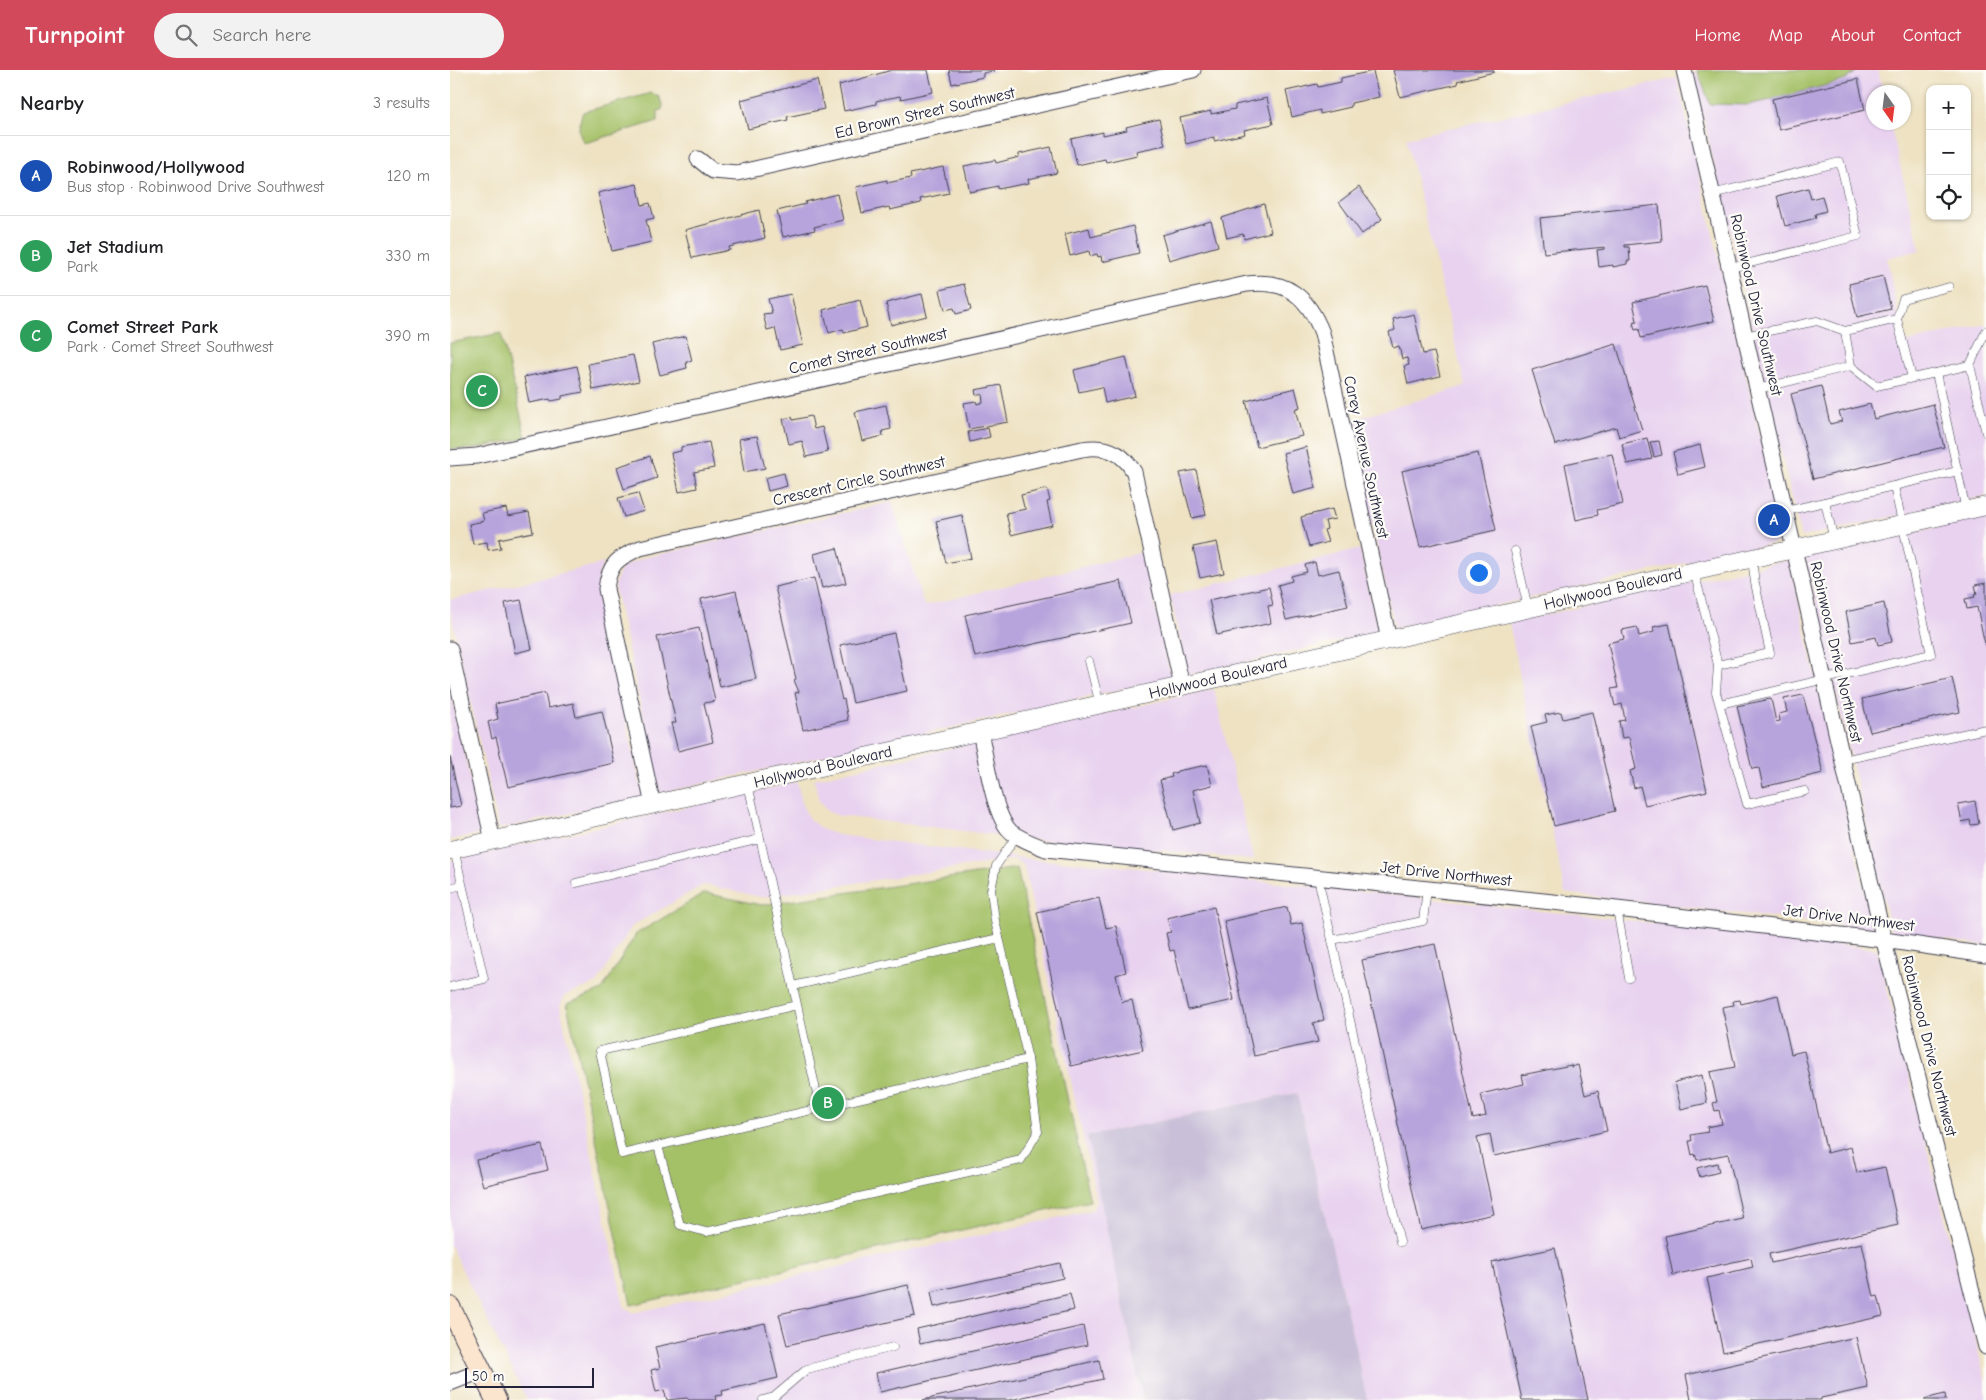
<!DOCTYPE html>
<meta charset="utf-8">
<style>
:root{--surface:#fff;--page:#f2f2f2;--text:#202124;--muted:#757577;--line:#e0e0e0;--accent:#d1495b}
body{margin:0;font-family:"Comic Neue",sans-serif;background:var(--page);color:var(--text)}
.controls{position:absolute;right:15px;top:15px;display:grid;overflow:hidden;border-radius:10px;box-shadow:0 1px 4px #0004}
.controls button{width:45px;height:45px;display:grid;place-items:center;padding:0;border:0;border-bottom:1px solid var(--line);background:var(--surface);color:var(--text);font:25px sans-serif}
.compass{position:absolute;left:1416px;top:15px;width:45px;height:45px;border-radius:50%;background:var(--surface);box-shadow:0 1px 4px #0004;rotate:166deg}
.scale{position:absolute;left:15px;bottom:12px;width:129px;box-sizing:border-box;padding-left:5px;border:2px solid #22223b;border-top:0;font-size:14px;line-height:18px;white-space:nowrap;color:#22223b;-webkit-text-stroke:4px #fdfcf7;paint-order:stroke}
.you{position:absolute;left:1028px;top:502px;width:18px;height:18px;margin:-12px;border:4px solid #fff;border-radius:50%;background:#1a73e8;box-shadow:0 0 0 8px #1a73e833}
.badge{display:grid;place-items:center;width:32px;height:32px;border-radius:50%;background:var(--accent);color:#fff;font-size:16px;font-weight:700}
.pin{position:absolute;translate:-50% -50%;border:2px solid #fff;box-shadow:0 1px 5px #0006}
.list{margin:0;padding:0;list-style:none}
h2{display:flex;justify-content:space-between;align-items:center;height:65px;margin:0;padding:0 20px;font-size:21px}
h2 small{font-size:16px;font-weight:400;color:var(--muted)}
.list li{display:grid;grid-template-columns:32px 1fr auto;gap:15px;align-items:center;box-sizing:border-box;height:80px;padding:0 20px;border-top:1px solid var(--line)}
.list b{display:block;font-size:19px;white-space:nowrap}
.list p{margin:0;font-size:16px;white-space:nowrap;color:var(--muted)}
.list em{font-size:16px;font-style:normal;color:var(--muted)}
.icon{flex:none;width:28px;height:28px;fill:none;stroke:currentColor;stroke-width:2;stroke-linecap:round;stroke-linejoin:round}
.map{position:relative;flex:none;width:1536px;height:1330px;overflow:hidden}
header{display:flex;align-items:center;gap:30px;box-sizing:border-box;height:70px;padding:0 25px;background:var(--accent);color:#fff}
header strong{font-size:24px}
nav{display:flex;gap:28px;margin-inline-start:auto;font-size:18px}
.search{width:350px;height:45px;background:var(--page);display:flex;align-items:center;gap:12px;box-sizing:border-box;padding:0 18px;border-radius:28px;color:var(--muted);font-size:19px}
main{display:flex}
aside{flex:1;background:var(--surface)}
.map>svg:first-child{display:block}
</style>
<header>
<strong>Turnpoint</strong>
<div class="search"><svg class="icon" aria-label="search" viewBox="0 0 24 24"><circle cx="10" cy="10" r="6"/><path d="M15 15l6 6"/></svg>Search here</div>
<nav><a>Home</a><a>Map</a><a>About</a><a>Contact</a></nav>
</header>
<main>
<aside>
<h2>Nearby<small>3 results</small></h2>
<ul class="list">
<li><span class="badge" style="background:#1a4fb4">A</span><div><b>Robinwood/Hollywood</b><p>Bus stop · Robinwood Drive Southwest</p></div><em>120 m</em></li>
<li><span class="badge" style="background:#2e9e5b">B</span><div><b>Jet Stadium</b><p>Park</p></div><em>330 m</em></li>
<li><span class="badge" style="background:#2e9e5b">C</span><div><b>Comet Street Park</b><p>Park · Comet Street Southwest</p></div><em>390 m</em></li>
</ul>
</aside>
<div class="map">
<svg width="1536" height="1330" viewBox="0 0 1536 1330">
<rect width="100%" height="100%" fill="#fdfcf7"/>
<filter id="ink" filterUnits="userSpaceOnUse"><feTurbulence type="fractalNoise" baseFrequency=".02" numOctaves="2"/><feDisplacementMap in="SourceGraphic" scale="10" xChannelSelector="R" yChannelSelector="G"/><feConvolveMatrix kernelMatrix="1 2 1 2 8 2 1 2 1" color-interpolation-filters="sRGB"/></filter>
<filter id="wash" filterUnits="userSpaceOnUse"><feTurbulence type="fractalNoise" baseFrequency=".0096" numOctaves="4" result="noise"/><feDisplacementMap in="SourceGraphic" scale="20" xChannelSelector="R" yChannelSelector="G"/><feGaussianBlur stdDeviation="1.12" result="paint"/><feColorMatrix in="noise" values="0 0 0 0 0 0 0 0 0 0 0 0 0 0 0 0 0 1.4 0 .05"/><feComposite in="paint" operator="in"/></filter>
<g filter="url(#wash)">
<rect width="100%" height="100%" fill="#eee2c2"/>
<g fill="#e8d2ef" fill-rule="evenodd">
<polygon points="1408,0 1428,0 1433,22 1424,22 1424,52 1440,53 1470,180 1437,188 1453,273 1536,254 1536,426 1351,467 1243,3 1247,2 1260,34 1296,35 1321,30 1396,10"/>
<polygon points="1227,8 1334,471 945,558 899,351 1015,316 956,68"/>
<polygon points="442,432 474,536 693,482 721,608 210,723 165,519 166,511 171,500 175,496 193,488"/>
<polygon points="1536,446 1536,876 1441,861 1355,487"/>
<polygon points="910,479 928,562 738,605 720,525"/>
<polygon points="1339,490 1423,859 1115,823 1059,553"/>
<polygon points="154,493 149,502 147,521 193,727 49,759 0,539 0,530"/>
<polygon points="0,619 32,763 0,770"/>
<polygon points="764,619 803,790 650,774 588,770 390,746 378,742 369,731 364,709"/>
<path d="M 347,712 L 353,737 L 360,750 L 373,760 L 388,765 L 588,790 L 649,794 L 1167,849 L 1427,879 L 1536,1312 L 1536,1330 L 917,1330 L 847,1023 L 637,1066 L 693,1330 L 77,1330 L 0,1175 L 0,791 ZM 565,789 L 574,796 L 647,1130 L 642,1140 L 183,1243 L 174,1236 L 110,936 L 114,926 L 147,913 L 182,856 L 251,816 L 256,815 L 311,827 Z"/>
</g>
<polygon fill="#c9bfd8" points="847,1023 917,1330 693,1330 637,1066"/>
<g fill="#a5c168" stroke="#647252">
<polygon points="1247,0 1408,0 1396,10 1321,30 1296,35 1260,34"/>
<path d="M 201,23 L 209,27 L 213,35 L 212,40 L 208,41 L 208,51 L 135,73 C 126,64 129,53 133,42 Z"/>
<polygon points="51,263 76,368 23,379 0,379 0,273"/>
<polygon points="567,798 640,1131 181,1235 117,934 152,920 186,864 255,823 311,835"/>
</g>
<g id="blocks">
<g fill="#b7a4dc">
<polygon points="442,0 478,0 483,22 451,29 450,26 426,31 426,34 394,41 389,15"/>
<polygon points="499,0 544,0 544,1 533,3 533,7 502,14"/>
<polygon points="943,0 1043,0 1044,2 1007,11 1008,14 950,27"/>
<polygon points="923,1 929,27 901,33 901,37 870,44 870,40 842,47 836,21 867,14 868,17 891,12 891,8"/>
<polygon points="1408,9 1415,40 1329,60 1322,29"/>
<polygon points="367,10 374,39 337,47 338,50 298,59 291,30"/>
<polygon points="817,28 823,54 794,60 795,64 764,71 764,67 736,74 730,48 761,41 761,44 785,39 785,35"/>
<polygon points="709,49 715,75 686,81 687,85 656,92 655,89 627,95 621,69 653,62 653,65 677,60 676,57"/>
<polygon points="601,77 607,103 578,109 579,113 548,119 548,116 520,122 514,96 545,90 546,93 569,87 569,84"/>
<polygon points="493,97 499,123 470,129 471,133 440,140 439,137 412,143 406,117 437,110 437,113 461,108 460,104"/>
<polygon points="187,114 192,135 200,133 204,148 196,150 201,172 162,181 148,123"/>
<polygon points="909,117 932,149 912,164 889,132"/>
<polygon points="1358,118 1361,129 1372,126 1376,141 1365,144 1366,148 1335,156 1327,126"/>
<polygon points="387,124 393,150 364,157 365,160 333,167 327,141 356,134 355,132"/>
<polygon points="814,134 821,162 794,169 793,164 777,168 772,148"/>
<polygon points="1209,135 1212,171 1175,175 1175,177 1179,177 1180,191 1177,191 1177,194 1163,197 1163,195 1149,197 1147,180 1155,179 1155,177 1094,183 1090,148"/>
<polygon points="309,140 315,168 279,177 280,180 242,188 235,160"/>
<polygon points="761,151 768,176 719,190 712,165"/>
<polygon points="683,156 689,183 652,192 651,186 648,187 647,184 640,186 639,181 620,186 615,164 639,158 641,167"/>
<polygon points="1433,206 1441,239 1407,247 1399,214"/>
<polygon points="514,214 521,240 506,244 504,238 495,240 490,220"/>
<polygon points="1255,215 1264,251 1191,268 1189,259 1185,260 1183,252 1187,251 1183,232"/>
<polygon points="341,224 353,275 330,280 325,258 317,260 313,244 322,243 318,229"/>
<polygon points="472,224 477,246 441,255 436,233"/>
<polygon points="410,230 417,257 394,263 393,259 379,263 373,240"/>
<polygon points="964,244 973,284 984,282 990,306 958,314 954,296 959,295 957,288 952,289 949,276 943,278 939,262 945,260 943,249"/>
<polygon points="236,266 242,291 236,292 237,298 210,305 202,274"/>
<polygon points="1166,274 1192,360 1169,367 1166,357 1105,375 1082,300"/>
<polygon points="183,285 189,311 143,320 138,294"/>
<polygon points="676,287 685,326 655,333 652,317 629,322 624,300"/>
<polygon points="127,296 133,322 112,326 112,329 101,331 100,329 79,333 74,307"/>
<polygon points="551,315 558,352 519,359 514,333 526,331 527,334 533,332 532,324 526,325 525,320"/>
<polygon points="1371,316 1380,354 1392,351 1389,342 1420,334 1424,349 1483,334 1494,377 1363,409 1341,324"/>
<polygon points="845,318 850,337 845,339 852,366 807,377 796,331"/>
<polygon points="436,335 441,359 432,361 433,366 412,371 405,342"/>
<polygon points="361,346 364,359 372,357 378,382 356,387 352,371 339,374 333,349 342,347 343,350"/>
<polygon points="538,358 540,367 520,372 518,362"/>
<polygon points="307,366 315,398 294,402 289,369"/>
<polygon points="1197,368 1202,389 1177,394 1172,374"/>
<polygon points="1209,371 1212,385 1204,387 1200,372"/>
<polygon points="259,372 264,398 244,402 247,418 229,422 221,383 231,381 231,377"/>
<polygon points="1250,375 1255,397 1228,404 1223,382"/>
<polygon points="856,377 866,418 843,424 833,383"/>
<polygon points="1028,383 1046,460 970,477 952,401"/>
<polygon points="1162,384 1173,434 1147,440 1148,445 1126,450 1115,394"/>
<polygon points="200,386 207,408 174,419 167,397"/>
<polygon points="746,400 756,445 742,448 730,403"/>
<polygon points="334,403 337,416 318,421 315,408"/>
<polygon points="597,419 600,431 597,432 602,455 561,465 556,443 576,439 574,437 571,425"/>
<polygon points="188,423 194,441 174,447 168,428"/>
<polygon points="56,438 58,446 79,442 83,462 49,469 51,478 38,480 37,472 23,474 19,454 34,451 32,443"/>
<polygon points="882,439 885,449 875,451 877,459 874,460 878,472 859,477 851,447"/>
<polygon points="512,445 521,488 496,493 486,451"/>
<polygon points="767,472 774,503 750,508 743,477"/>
<polygon points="387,478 396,513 372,518 364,484"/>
<polygon points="865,492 868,505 889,500 898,536 836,550 828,515 842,511 841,506 857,502 855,495"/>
<polygon points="364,508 392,630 394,629 398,650 353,660 345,623 349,622 344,610 346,609 325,517"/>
<polygon points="671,511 681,553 525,587 515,545"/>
<polygon points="1536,513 1536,575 1535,575 1527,537 1517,539 1515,529 1525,527 1524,525 1527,524 1525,515"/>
<polygon points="819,517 823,535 818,536 821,553 767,565 759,530"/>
<polygon points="286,521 306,609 270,617 251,529"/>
<polygon points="71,530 82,579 65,583 55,533"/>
<polygon points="1434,533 1442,572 1428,575 1426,567 1402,572 1396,542"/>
<polygon points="1219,554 1257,721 1195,735 1190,716 1184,718 1180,701 1186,699 1179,667 1172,668 1169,651 1175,650 1172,634 1165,636 1161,619 1168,618 1158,573 1174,569 1172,560 1187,557 1189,566 1204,562 1203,557"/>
<polygon points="249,558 265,631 254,633 263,672 228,681 221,653 226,653 207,567"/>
<polygon points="444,563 457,621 403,633 390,575"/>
<polygon points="1502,608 1510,642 1420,662 1412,629"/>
<polygon points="95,623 98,638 123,633 126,647 152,641 164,693 58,717 46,667 42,669 38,652 48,649 45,634"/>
<polygon points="1353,625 1373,703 1313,717 1309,698 1302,699 1287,636 1321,629 1326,652 1330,651 1329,644 1337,642 1334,629"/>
<polygon points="1111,642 1113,649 1142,642 1165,741 1104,756 1081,656 1097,652 1095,645"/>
<polygon points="0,687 11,736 0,738"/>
<polygon points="757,695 762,715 743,720 750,753 723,760 710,710 722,707 721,704 727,702 727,701"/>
<polygon points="1525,731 1529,754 1521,755 1520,750 1512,752 1508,734"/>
<polygon points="649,828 656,858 666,856 676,902 666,905 672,932 682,930 693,980 621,996 587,842"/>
<polygon points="764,837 784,930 738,940 724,880 720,881 716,863 721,862 717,848"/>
<polygon points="837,837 841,855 852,853 874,950 863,953 868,972 804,986 774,851"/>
<polygon points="985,874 1023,1049 1036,1046 1031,1024 1074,1014 1072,1005 1121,995 1121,997 1128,995 1135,1025 1148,1021 1157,1061 1044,1086 1040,1064 1027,1067 1044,1144 971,1160 912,890"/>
<polygon points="1328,925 1341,984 1354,981 1377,1083 1401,1077 1407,1103 1435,1097 1448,1155 1319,1184 1321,1193 1412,1173 1424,1227 1428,1226 1433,1246 1273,1282 1257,1208 1303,1197 1301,1188 1223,1205 1215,1166 1293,1149 1278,1084 1247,1090 1245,1084 1242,1085 1239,1071 1242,1071 1241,1065 1258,1062 1257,1057 1272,1054 1269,1040 1265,1041 1263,1033 1267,1032 1260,1002 1285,997 1272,937 1284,935 1283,931 1290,930 1291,934"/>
<polygon points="1252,1005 1257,1033 1231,1039 1225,1012"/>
<polygon points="92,1075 98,1100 33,1116 26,1090"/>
<polygon points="1267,1093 1269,1102 1250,1107 1247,1098"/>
<polygon points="1105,1178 1138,1330 1072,1330 1042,1192"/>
<polygon points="610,1193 613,1208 484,1237 481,1222"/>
<polygon points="458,1215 465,1246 337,1275 329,1244"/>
<polygon points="620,1224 624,1240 470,1274 467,1259"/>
<polygon points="315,1253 328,1308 272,1321 273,1325 265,1326 266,1330 239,1330 237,1328 217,1330 214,1320 206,1322 201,1300 210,1298 205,1277"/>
<polygon points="633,1256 637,1275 430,1322 426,1303"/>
<polygon points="1406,1267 1418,1318 1371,1328 1371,1330 1241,1330 1236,1305"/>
<polygon points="649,1290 653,1309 560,1330 473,1330"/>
<polygon points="1495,1324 1496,1330 1474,1330 1474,1329"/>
</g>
</g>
</g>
<g filter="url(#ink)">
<use href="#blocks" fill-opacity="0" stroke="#413f4f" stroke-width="1"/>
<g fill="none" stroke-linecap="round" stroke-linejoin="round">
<g stroke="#413f4f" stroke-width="9">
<g id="service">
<polyline points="1262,124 1390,92 1408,166 1280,198"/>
<polyline points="1447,249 1453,229 1499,217"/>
<polyline points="1295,266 1367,251 1395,261"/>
<polyline points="1520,295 1536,261"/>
<polyline points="1401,296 1395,261 1447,249 1462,308"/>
<polyline points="1486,303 1520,295 1536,363"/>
<polyline points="1308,319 1401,296 1426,316 1486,303 1516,440"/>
<polyline points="1375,432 1384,470"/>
<polyline points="1336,441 1508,401"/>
<polyline points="1065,481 1078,538"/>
<polyline points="1244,501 1268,595 1320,583 1305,513 1302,489"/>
<polyline points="639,591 650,635"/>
<polyline points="1268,595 1266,622 1297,734 1355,721"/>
<polyline points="1270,634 1481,584 1444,416"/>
<polyline points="1393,690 1536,659"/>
<polyline points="298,714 370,1038 172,1084 150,981 347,935"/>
<polyline points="868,808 950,1172"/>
<polyline points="126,813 310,769"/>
<polyline points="0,818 12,815"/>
<polyline points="1167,839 1179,908"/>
<polyline points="882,870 973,851 977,819"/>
<polyline points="343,916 549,868"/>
<polyline points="0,917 34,909 4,779"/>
<polyline points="370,1038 578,989 545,851 541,820 546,796 567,765"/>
<polyline points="208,1076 230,1155 256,1162 571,1090 588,1062 578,989"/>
<polyline points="313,1330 324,1327 357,1299 443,1277"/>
</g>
</g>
<g stroke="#413f4f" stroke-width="17">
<g id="minor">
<polyline points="1234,0 1438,888 1536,1277"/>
<polyline points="248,89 263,101 287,103 743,0"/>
<path d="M 0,388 L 27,386 L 797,214 C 837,209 858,227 872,263 L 939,570"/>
<polyline points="0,579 43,771"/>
<path d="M 530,662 C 536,686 543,746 561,762 C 572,770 584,774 596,779 L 1141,836 L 1434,870 L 1536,885"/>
<path d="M 203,735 L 156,519 C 159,493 168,488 190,478 L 632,379 C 655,375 672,381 684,402 L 732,616"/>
<polyline points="0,1313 31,1301"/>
</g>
</g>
<g stroke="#413f4f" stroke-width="19">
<polyline id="tertiary" points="0,780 1536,436"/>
</g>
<g stroke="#413f4f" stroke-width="22">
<polyline id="secondary" points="0,1237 46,1330"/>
</g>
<use href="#service" stroke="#fff" stroke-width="8"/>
<use href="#minor" stroke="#fff" stroke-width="15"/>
<use href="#tertiary" stroke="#fff" stroke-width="18"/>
<use href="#secondary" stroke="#fce5cf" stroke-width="20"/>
</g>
</g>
<g text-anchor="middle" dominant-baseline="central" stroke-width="4.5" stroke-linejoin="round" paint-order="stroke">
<g font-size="16" fill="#22223b" stroke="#fdfcf7">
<text transform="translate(475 43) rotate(-13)">Ed Brown Street Southwest</text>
<text transform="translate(1306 235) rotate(77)">Robinwood Drive Southwest</text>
<text transform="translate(418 281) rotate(-13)">Comet Street Southwest</text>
<text transform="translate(916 387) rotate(78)">Carey Avenue Southwest</text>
<text transform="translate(409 411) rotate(-13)">Crescent Circle Southwest</text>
<text transform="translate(1163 519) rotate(-13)">Hollywood Boulevard</text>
<text transform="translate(1386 582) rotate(77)">Robinwood Drive Northwest</text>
<text transform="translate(768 608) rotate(-13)">Hollywood Boulevard</text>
<text transform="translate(373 697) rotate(-13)">Hollywood Boulevard</text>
<text transform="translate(996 804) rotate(6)">Jet Drive Northwest</text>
<text transform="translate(1399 848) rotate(7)">Jet Drive Northwest</text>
<text transform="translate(1479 976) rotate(76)">Robinwood Drive Northwest</text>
</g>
</g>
</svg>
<div class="controls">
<button>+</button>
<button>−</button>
<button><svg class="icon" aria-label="locate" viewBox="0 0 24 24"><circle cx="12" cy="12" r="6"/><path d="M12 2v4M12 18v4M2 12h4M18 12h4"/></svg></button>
</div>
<svg class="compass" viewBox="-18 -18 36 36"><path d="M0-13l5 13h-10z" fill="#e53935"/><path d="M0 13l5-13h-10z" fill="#757577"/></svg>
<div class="scale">50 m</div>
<div class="you"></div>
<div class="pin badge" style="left:1324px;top:450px;background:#1a4fb4">A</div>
<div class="pin badge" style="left:378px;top:1033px;background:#2e9e5b">B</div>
<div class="pin badge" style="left:32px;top:321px;background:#2e9e5b">C</div>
</div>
</main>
